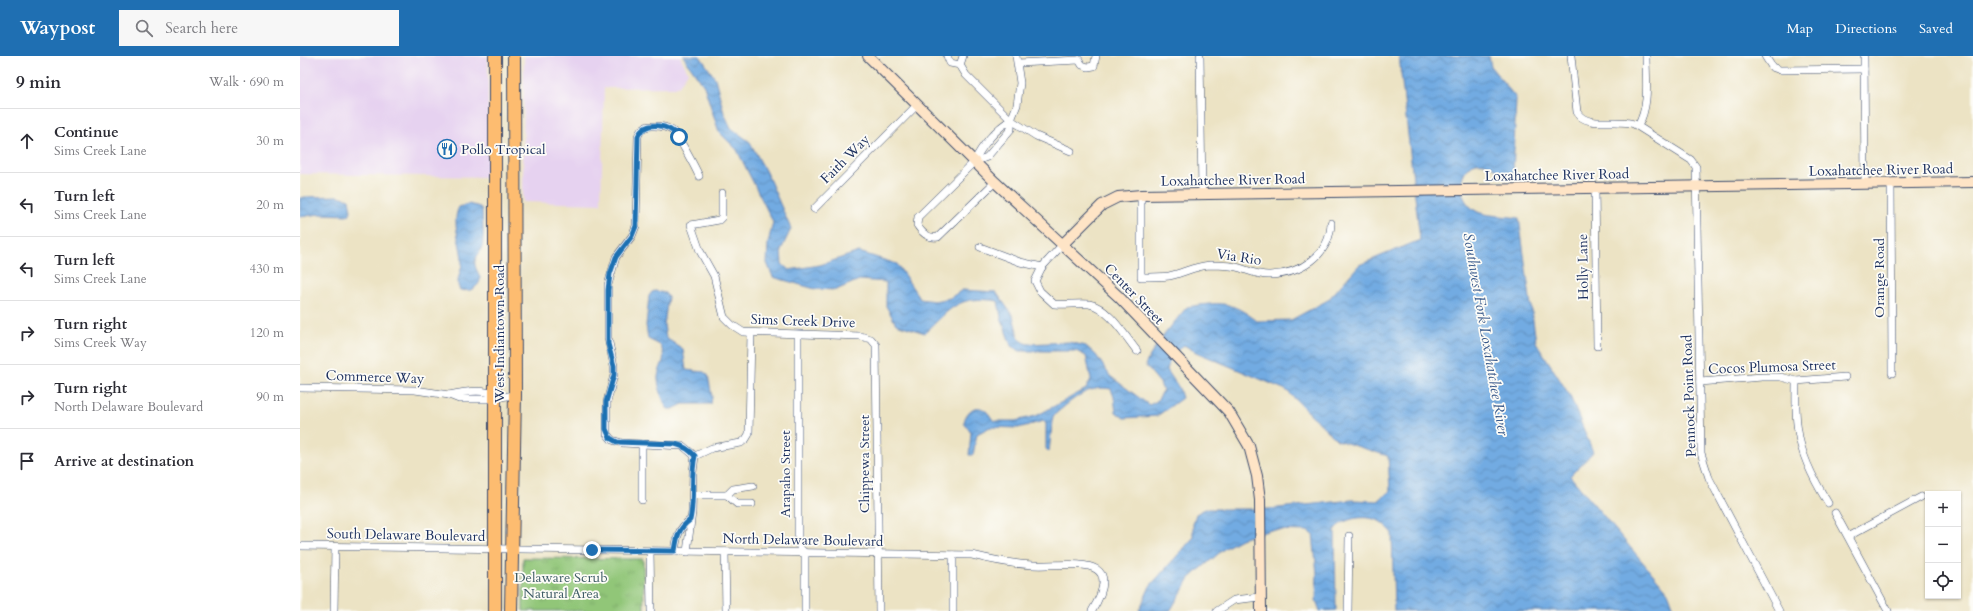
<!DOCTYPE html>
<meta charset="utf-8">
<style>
:root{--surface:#fff;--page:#f7f7f7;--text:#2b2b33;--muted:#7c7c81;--line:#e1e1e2;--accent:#1f6fb2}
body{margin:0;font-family:Cardo,serif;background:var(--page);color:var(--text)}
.controls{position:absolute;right:12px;bottom:12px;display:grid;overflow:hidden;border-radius:0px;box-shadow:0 1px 3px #0004}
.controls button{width:36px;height:36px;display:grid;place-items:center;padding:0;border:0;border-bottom:1px solid var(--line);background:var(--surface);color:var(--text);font:20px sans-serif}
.stop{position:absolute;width:12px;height:12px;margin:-9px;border:3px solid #1f6fb2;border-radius:50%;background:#fff}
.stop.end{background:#1f6fb2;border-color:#fff;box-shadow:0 1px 4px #0008}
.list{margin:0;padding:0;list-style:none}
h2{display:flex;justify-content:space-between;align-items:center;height:52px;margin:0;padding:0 16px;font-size:17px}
h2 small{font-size:13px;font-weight:400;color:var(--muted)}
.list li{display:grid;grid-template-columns:26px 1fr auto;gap:12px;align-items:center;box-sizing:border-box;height:64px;padding:0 16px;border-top:1px solid var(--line)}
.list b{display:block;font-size:15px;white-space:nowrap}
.list p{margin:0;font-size:13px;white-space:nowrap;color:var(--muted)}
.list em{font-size:13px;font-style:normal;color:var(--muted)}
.icon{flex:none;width:22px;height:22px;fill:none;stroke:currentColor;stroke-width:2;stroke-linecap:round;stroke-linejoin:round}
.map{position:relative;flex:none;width:1673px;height:555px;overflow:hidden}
header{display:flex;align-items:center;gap:24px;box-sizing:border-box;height:56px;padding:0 20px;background:var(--accent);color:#fff}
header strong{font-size:19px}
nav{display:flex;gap:22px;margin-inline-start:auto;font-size:14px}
.search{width:280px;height:36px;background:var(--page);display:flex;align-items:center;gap:10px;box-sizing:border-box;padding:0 14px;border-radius:0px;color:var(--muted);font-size:15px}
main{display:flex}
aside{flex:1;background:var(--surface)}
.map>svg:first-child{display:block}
</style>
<header>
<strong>Waypost</strong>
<div class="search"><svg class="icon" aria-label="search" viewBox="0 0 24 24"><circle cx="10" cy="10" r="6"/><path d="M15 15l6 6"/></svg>Search here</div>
<nav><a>Map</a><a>Directions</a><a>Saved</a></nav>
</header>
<main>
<aside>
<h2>9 min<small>Walk · 690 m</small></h2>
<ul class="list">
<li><svg class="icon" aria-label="ahead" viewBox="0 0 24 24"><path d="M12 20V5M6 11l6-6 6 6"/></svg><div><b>Continue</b><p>Sims Creek Lane</p></div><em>30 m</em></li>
<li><svg class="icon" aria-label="left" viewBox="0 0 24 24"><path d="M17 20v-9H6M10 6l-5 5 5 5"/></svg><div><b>Turn left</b><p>Sims Creek Lane</p></div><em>20 m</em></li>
<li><svg class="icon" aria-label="left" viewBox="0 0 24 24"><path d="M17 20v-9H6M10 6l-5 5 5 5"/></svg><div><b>Turn left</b><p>Sims Creek Lane</p></div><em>430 m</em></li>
<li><svg class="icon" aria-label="right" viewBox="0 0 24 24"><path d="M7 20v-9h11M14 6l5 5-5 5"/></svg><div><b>Turn right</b><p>Sims Creek Way</p></div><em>120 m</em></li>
<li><svg class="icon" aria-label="right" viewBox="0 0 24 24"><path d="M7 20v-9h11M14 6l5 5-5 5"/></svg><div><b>Turn right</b><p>North Delaware Boulevard</p></div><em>90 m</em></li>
<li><svg class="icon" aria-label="arrive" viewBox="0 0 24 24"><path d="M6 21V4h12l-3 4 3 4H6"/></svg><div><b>Arrive at destination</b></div></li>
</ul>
</aside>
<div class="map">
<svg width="1673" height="555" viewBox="0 0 1673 555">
<defs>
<pattern id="park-tufts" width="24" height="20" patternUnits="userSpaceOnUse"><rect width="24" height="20" fill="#91c678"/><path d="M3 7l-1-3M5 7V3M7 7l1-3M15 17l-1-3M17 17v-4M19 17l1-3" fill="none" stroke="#7caa6a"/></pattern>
<pattern id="water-waves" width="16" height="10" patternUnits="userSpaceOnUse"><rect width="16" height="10" fill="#72abe2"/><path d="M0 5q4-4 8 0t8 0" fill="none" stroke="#5d8cba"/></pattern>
</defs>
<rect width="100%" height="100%" fill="#fdfcf7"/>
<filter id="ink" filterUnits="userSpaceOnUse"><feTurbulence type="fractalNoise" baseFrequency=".025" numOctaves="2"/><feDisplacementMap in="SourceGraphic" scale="8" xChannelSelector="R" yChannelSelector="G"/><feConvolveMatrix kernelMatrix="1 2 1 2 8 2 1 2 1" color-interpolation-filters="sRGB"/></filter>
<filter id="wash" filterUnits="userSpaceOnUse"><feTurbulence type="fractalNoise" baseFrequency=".012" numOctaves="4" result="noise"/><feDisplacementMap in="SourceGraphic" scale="16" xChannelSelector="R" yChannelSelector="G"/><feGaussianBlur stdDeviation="0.9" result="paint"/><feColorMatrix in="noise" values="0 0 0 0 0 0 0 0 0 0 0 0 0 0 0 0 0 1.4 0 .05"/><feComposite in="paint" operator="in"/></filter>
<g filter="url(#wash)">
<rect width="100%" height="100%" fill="#ece3c4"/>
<g fill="#e6d2f0">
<polygon points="0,0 188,0 188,121 0,118"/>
<polygon points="224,0 380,0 388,16 378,31 304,32 301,148 223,146"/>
</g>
<polygon fill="url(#park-tufts)" stroke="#567a6b" points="223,502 343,503 344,555 223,555"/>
<g fill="url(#water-waves)" stroke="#466da0">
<path d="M 383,0 L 400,0 L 415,22 L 424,57 L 431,72 L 450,86 L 468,120 L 491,173 L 481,194 L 482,208 L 489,214 L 520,209 L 559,196 L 597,208 L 620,243 L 634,245 L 650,242 L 662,234 L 696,236 L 713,260 L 719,283 L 727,288 L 769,286 L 786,290 L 796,299 L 810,320 L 849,349 L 857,345 L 863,335 L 860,327 L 845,309 C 856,287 872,269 887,251 C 920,246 930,244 957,265 L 991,264 L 1028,244 L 1059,209 L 1120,184 L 1099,0 L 1189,0 L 1191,11 L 1216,42 L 1213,119 L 1204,120 C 1169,82 1144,135 1176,155 C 1183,160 1208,160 1219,162 L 1236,286 L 1270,340 L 1293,396 L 1270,420 L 1368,536 L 1375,555 L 1094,555 L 1092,476 C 1087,471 1082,466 1077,464 C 1064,459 1044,462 1035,473 L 1036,554 L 1020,555 L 1016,544 L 1017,518 L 1013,478 L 1007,475 L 971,474 L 941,483 L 925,492 L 890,522 L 870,555 L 839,555 L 850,530 L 893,482 L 893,468 L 896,458 L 905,453 L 969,453 L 1052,444 L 1078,445 L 1090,435 L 1088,400 L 1037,384 L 986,334 L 896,296 L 884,289 L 871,299 L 867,314 L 879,332 L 882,342 L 857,360 L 824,362 L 816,356 L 814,341 L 811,333 C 787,328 770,346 753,360 L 749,396 L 746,393 L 746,368 L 744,365 L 718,372 L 690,371 L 677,378 L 673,399 L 669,399 L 671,377 L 664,367 C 665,357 675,346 686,355 C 689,357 691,362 694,365 L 715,365 L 736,360 L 786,333 L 791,323 L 786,300 L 776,295 L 720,295 L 711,290 L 701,261 L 698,245 C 658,239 652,251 625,277 L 596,268 L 586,250 L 586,226 L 559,224 L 536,234 L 515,233 L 473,221 L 467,207 L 468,187 L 473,166 L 437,94 L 419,76 L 404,30 Z"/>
<polygon points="38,140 49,143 51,155 49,159 19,158 0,161 0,142 5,141"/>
<path d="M 169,148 L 180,151 L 182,154 C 182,163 185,186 181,194 C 179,198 176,200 175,205 C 173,216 188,222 174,232 C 170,235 165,235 160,234 C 154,225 163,215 162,204 C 161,188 151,165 159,151 Z"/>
<path d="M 355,235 L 365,237 L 368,241 L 364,269 L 366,282 L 383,293 L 386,314 L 404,316 L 408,319 L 412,341 L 411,348 L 383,348 L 373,353 L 368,353 C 364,350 357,327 358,321 C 360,307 368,305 360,289 L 348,283 L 346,269 L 349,240 L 352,236 Z"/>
</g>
</g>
<g filter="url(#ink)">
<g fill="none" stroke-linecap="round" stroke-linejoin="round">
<g stroke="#3a4a6d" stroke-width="8">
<g id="street">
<polyline points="647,0 650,7 660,9"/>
<polyline points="900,0 902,138"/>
<path d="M 1271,0 L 1277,56 C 1286,73 1317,62 1334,68 L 1391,104 L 1396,111 L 1401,397 L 1409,422 L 1479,555"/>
<polyline points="1465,0 1472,11 1480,14 1564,13"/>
<polyline points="1564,0 1565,128"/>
<polyline points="779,4 782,9 788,11 794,10 796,0"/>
<polyline points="718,7 779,4"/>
<polyline points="660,9 666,19 711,64 736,80 771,95"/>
<polyline points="660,9 663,0"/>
<path d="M 1338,70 C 1350,49 1346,24 1346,0"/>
<polyline points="674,106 687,101 711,73 711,64 717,49 720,27 716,0"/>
<path d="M 695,126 L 638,181 C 628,183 622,177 617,169 L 618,161 L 674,106 C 681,91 696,72 711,64"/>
<polyline points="1591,128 1592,317"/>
<polyline points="1295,132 1297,290"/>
<polyline points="422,137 422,161 419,164 391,169 400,195 414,220 424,261 432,269 443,276 560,280 571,283 576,289 579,555"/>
<path d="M 841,139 L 841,221 C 850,221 860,221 869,220 C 883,217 895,210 910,209 C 920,209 931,209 940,212 C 950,215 960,220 970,219 C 1001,218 1030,199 1031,167"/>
<polyline points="514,153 617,49"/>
<path d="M 763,188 L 742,211 L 735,225 L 740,235 L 754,248 C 766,249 778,247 789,248 C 808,251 825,280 837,295"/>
<polyline points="680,191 720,206 742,211"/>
<polyline points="498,279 498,484 500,492 505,497 505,555"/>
<path d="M 1496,325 C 1496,341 1495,359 1498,375 C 1501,400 1515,426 1528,447"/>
<polyline points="1400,326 1462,321 1481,321 1496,325 1545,321"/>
<polyline points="0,332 115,334 149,339 159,343 187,343 215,339"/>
<path d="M 149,339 C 162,336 185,332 196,340"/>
<polyline points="342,388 342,444"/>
<path d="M 395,400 L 383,390 L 322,387 L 312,384 L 307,378 L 307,346 L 314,319 L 314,310 L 308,282 L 308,229 L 316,201 L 332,180 L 336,170 L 338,80 C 341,73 344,70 352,70 C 374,69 376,78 386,95 C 391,104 395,111 399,120"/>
<polyline points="395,400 412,392 441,387 446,383 449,378 451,277"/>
<polyline points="393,439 427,439 433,433 453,430"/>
<polyline points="427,439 437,448 452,448"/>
<polyline points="1535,457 1588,555"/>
<polyline points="1549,480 1621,441"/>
<path d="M 0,490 L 672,499 C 692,504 712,508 733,509 C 768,511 828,495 792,555"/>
<polyline points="350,495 351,555"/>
<path d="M 375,495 C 377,481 378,473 390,464"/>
<polyline points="387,496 392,456 393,416 395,400"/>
<polyline points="425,496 426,555"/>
<polyline points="34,555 35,491"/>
<polyline points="653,555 653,499"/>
<polyline points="917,555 934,544 960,541"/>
<polyline points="1048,555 1049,480"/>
</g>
</g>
<g stroke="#3a4a6d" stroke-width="12">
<g id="secondary">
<polyline points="568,0 695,126 819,241 929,356 949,390 957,420 960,444 961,555"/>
<polyline points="763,188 802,149 818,141 841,139 1673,126"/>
</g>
</g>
<g stroke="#3a4a6d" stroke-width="14">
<g id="primary">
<polyline points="195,555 195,0"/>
<polyline points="211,555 215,339 214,0"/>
</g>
</g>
<use href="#street" stroke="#fff" stroke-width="7"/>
<use href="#secondary" stroke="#fee4c6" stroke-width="10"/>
<use href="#primary" stroke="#fdbc70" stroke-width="12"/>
</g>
</g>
<g fill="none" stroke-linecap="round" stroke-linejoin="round" filter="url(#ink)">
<path stroke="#1f6fb2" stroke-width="5" d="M 292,494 L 375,495 C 377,481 378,473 390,464 C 395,443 390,421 395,400 C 389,393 384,390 375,388 L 317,386 L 310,382 L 306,373 L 306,346 L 314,319 L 314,310 L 308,288 L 308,234 L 310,218 L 316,201 L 332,180 L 336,170 L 338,80 C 346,63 369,69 379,81"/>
</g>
<defs>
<g id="restaurant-ring" transform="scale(1)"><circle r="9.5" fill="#fdfcf7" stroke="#1f6fb2" stroke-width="1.5"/><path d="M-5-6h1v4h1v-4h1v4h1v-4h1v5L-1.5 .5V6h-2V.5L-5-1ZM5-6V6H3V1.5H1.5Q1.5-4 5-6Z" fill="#1f6fb2"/></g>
</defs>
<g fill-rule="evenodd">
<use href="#restaurant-ring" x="147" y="93"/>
</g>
<g text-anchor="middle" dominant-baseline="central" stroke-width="3.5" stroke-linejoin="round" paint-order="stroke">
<g font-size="14" fill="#1b2f5e" stroke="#fdfcf7" text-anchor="start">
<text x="161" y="93">Pollo Tropical</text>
</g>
<g font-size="14" fill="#1b2f5e" stroke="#fdfcf7">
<text transform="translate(545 103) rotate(-45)">Faith Way</text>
<text transform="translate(1581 114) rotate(-1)">Loxahatchee River Road</text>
<text transform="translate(1257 119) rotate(-1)">Loxahatchee River Road</text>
<text transform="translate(933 124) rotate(-1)">Loxahatchee River Road</text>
<text transform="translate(939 201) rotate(9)">Via Rio</text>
<text transform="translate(1283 211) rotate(-91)">Holly Lane</text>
<text transform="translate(1579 222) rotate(-90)">Orange Road</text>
<text transform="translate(834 238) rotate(46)">Center Street</text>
<text transform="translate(503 265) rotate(2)">Sims Creek Drive</text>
<text transform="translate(199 278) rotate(-90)">West Indiantown Road</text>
<text transform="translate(1472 311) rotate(-2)">Cocos Plumosa Street</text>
<text transform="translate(75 321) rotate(2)">Commerce Way</text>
<text transform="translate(1389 340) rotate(-92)">Pennock Point Road</text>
<text transform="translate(564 408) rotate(-90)">Chippewa Street</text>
<text transform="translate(485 418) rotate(-90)">Arapaho Street</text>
<text transform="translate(106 479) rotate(1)">South Delaware Boulevard</text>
<text transform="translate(503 484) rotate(1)">North Delaware Boulevard</text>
</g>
<g font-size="14" fill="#3e5c66" stroke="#fdfcf7">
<text x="261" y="521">Delaware Scrub<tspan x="261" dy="16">Natural Area</tspan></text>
</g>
<g font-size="15" font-style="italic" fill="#395a8c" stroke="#fdfcf7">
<text transform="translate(1186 278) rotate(80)">Southwest Fork Loxahatchee River</text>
</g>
</g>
</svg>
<div class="controls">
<button>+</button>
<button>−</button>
<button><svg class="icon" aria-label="locate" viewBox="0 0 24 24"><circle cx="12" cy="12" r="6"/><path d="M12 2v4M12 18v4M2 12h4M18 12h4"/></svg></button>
</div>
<div class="stop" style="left:379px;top:81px"></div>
<div class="stop end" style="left:292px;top:494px"></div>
</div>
</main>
